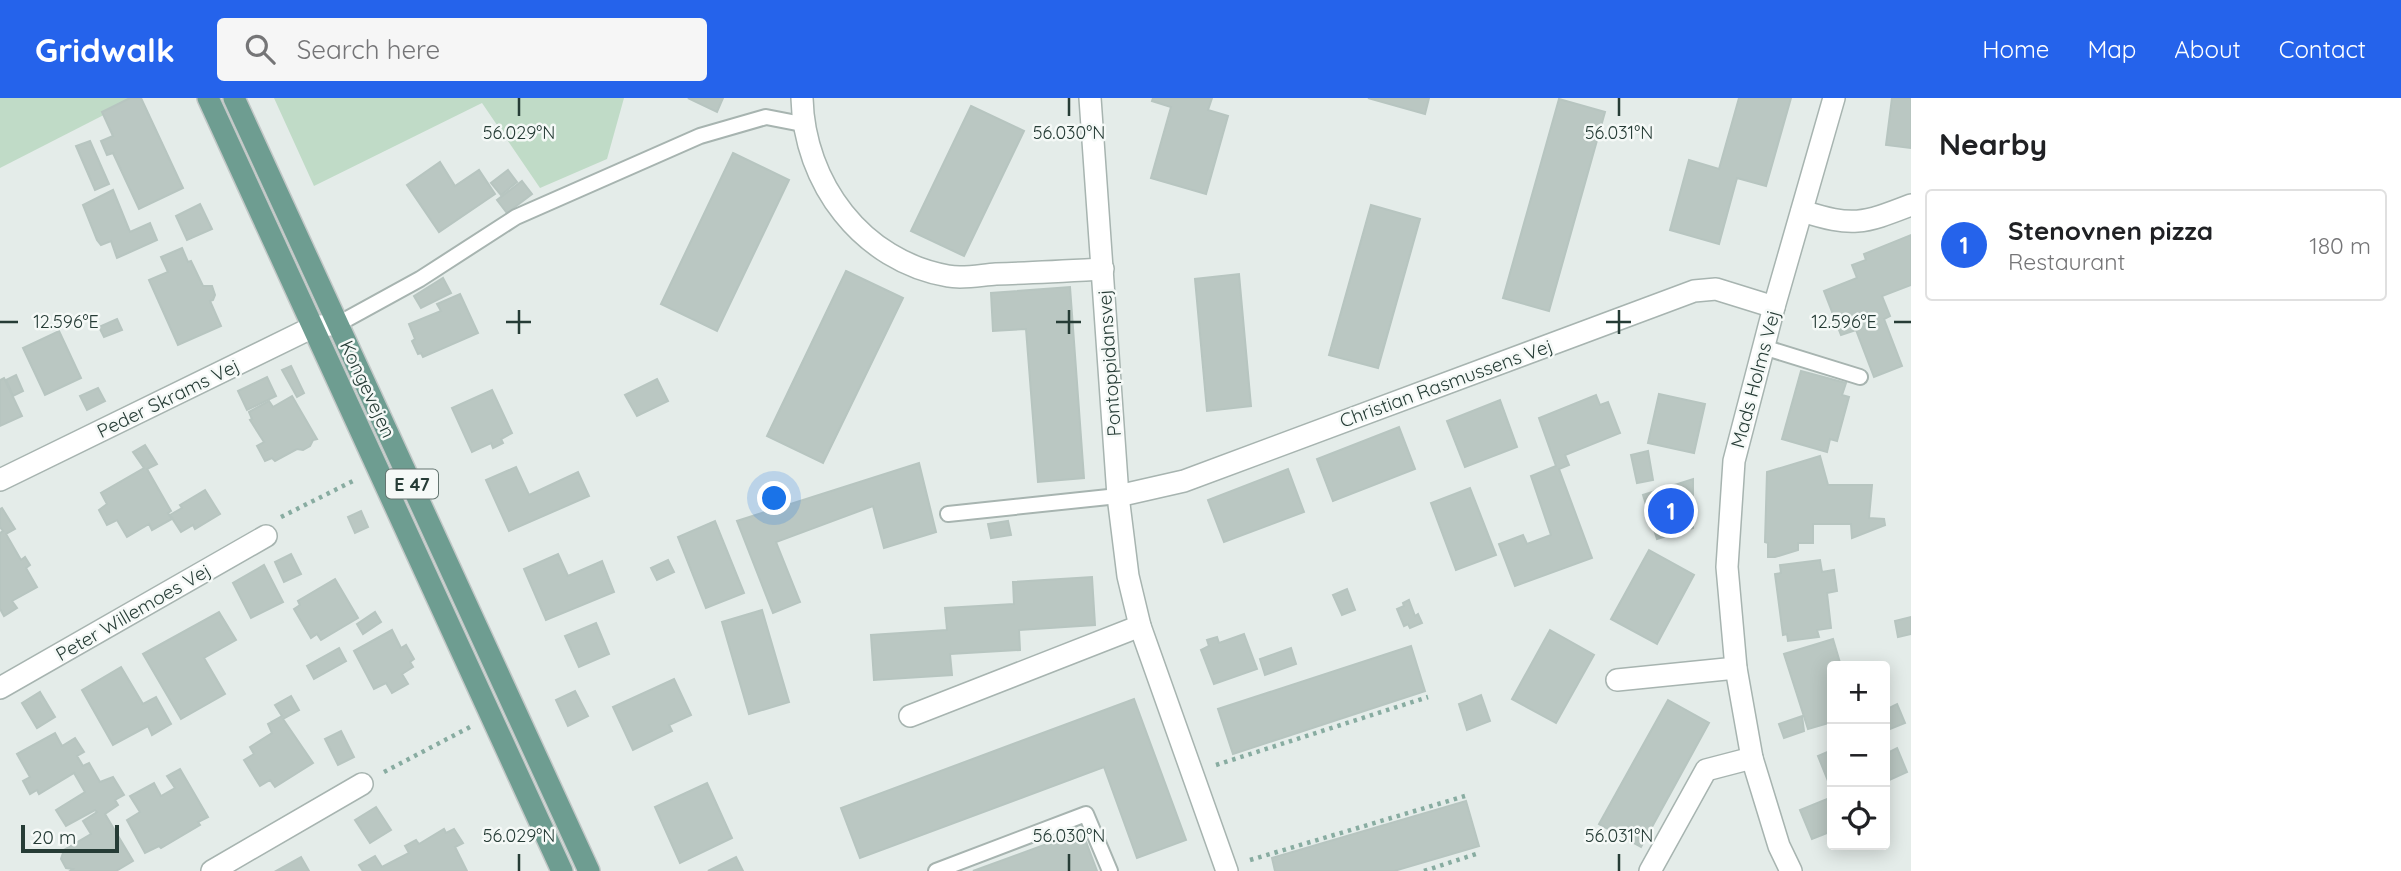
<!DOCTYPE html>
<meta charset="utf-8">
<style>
:root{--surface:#fff;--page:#f6f6f6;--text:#202124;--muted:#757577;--line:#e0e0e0;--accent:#2563eb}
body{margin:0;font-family:Quicksand,sans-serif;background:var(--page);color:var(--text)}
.controls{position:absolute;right:21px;bottom:21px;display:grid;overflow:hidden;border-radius:7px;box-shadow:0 4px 18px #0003}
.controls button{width:63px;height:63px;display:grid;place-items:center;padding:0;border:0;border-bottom:2px solid var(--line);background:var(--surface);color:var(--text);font:35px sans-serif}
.scale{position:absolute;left:21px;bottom:18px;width:98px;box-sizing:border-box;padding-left:7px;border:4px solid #263c36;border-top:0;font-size:19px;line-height:24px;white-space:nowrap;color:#263c36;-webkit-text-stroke:5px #f5f9f7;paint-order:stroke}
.you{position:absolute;left:775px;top:401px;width:24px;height:24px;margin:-18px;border:5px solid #fff;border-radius:50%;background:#1a73e8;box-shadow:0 0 0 10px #1a73e833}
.badge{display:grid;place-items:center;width:46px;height:46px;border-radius:50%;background:var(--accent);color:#fff;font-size:23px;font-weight:700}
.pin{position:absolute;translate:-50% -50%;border:4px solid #fff;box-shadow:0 2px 7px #0006}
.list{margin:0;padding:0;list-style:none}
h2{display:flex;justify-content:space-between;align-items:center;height:91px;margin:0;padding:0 28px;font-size:30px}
h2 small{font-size:23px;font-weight:400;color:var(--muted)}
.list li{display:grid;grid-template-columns:46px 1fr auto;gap:21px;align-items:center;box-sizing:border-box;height:112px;margin:0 14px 14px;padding:0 14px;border:2px solid var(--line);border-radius:7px}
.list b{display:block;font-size:26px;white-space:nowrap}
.list p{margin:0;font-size:23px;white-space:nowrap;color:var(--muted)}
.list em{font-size:23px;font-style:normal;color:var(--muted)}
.icon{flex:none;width:38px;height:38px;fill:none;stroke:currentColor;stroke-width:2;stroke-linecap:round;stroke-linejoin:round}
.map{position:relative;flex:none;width:1911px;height:773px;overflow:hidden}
header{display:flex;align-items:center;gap:42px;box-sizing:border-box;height:98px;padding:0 35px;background:var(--accent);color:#fff}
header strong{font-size:33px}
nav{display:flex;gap:38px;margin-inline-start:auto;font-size:24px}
.search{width:490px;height:63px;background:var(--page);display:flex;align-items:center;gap:18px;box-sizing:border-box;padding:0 24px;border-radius:7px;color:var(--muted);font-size:26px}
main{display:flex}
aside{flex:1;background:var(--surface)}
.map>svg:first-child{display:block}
</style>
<header>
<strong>Gridwalk</strong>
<div class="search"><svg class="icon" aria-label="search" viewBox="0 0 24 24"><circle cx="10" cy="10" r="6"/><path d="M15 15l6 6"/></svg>Search here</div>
<nav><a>Home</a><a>Map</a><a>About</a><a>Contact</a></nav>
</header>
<main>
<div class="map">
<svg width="1911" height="773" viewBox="0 0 1911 773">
<rect width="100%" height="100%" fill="#e4ece9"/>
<g fill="#c0dbc7">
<polygon points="0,0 137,0 0,70"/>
<polygon points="274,0 624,0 607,61 540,90 482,5 314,88"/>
</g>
<g fill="#bac7c2" stroke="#b7c5c0" stroke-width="2">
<polygon points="130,0 141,0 183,90 139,111 113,55 107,57 101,43 113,38 102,14"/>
<polygon points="688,0 723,0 717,14"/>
<polygon points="1153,0 1212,0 1208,12 1228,18 1206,96 1151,80 1171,9 1152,3"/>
<polygon points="1368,0 1429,0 1425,16"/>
<polygon points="1739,0 1791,0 1766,88 1737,80 1719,146 1670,132 1689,62 1719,71"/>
<polygon points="1892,0 1911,0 1911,50 1886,47"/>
<polygon points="1559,1 1605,14 1549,213 1503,200"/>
<polygon points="971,8 1024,33 964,158 911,133"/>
<polygon points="90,43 109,86 95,92 76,48"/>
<polygon points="733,55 789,82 717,233 661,206"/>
<polygon points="440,64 455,88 479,72 495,96 439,134 407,87"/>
<polygon points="508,72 517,84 501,97 491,85"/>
<polygon points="522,83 532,96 507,115 497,102"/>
<polygon points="113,92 130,134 150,125 157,142 117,160 111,143 101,147 97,142 83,107"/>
<polygon points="200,106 212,131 187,142 176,118"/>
<polygon points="1371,107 1420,121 1378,270 1329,257"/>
<polygon points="1911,137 1911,187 1882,198 1890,218 1884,221 1902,268 1874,279 1856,232 1841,237 1824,193 1857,180 1852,167 1866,162 1864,156"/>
<polygon points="182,150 188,164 191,163 203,188 212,188 215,197 213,202 210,203 221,228 178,247 149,182 168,174 161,159"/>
<polygon points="846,173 903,200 823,365 767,338"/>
<polygon points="1239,176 1251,308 1207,313 1195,181"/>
<polygon points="443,180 451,195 421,210 414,198"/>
<polygon points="1070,189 1084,380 1038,384 1026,231 993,233 991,195"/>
<polygon points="460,196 478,235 423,259 421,255 418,256 412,243 415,241 409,226 441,213 437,206"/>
<polygon points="117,221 122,232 104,239 99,229"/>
<polygon points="59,233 81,280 45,297 23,250"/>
<polygon points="291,268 304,295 297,299 282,272"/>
<polygon points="1801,273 1846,285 1842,297 1849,299 1837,343 1830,341 1827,354 1782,341"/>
<polygon points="16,277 23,293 13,298 6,282"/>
<polygon points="267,279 276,298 247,312 238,293"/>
<polygon points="4,280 22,318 0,328 0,282"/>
<polygon points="657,281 668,303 637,318 625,297"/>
<polygon points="98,290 105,303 87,312 80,298"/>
<polygon points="492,292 512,335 501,341 503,345 493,350 491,345 472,354 452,310"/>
<polygon points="1659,296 1705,306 1694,355 1648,345"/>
<polygon points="1596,297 1600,307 1608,304 1620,335 1565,357 1569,367 1559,371 1592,460 1515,488 1499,446 1523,437 1527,446 1551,437 1531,378 1556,368 1539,320"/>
<polygon points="292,298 317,341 313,342 310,348 303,352 297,351 275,363 272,360 265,363 257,348 264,344 250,322 252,321 249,314 269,303 273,309"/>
<polygon points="1500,302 1517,349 1465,369 1447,323"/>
<polygon points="1399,329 1415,371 1333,403 1317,361"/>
<polygon points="145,347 157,366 147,371 171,413 168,415 172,421 152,432 149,426 127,439 117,422 107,427 99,412 107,406 101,395 144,370 133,354"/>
<polygon points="1648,353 1653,382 1637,385 1631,357"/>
<polygon points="1820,358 1828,387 1872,387 1869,420 1884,421 1885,427 1852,440 1851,426 1813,426 1813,445 1798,445 1798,452 1775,459 1768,459 1768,445 1765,444 1767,374"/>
<polygon points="919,365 936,434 884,450 873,408 776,444 800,504 773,515 737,423"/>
<polygon points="516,369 529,397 578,374 589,398 509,433 486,382"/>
<polygon points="1288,371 1304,414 1224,444 1208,402"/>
<polygon points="1693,381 1693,430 1657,441 1643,397"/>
<polygon points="1470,390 1496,457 1456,472 1431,405"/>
<polygon points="205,392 220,416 195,431 193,427 181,434 170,417 182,410 180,407"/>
<polygon points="2,410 15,431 6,436 21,462 25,459 30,467 26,470 37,489 12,503 17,510 4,518 0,511 0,435 3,433 0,429 0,411"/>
<polygon points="361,413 368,429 355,435 348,419"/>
<polygon points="715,423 744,495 706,510 678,439"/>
<polygon points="1008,423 1011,437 991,440 988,426"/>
<polygon points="1649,452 1694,477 1657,546 1611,521"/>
<polygon points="291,456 301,476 284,484 275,464"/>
<polygon points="558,456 568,478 602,463 614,494 546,522 524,471"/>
<polygon points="668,462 674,474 657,482 651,470"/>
<polygon points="1820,462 1822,474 1834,472 1837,493 1827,495 1831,530 1817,532 1819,539 1788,543 1787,536 1783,537 1775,476 1781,475 1780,467"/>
<polygon points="264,467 283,504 251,520 233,485"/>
<polygon points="1092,479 1095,527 1019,532 1020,552 950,556 952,577 874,582 871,537 947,532 945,510 1014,506 1013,484"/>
<polygon points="335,481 358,520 321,542 317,536 311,540 294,511 300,507 298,503"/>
<polygon points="1347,491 1355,512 1342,517 1333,497"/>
<polygon points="1409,502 1415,518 1418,516 1422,525 1410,530 1408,526 1404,528 1397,511 1404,508 1403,505"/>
<polygon points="762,512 789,604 749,616 722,524"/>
<polygon points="219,514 236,542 204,560 225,596 181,621 143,556"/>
<polygon points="375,514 381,524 363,536 357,526"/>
<polygon points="1911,519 1911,536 1898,539 1895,523"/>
<polygon points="596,525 609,556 579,569 565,538"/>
<polygon points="392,532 401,550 406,547 414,561 410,564 413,569 402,576 408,586 392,595 386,585 374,591 354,553"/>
<polygon points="1550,532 1594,557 1556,625 1512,601"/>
<polygon points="1244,536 1257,571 1214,586 1201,552 1209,548 1207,542 1217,539 1219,545"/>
<polygon points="1833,541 1841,568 1832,568 1832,624 1808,631 1784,556"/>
<polygon points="1411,548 1425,593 1233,656 1218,611"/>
<polygon points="339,550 346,563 314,581 307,568"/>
<polygon points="1291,550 1296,566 1265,577 1260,561"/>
<polygon points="121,569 143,606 156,599 171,626 152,637 148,628 113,647 82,592"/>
<polygon points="674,581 691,617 669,627 672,633 633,652 613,609"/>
<polygon points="575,593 588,618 568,628 556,602"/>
<polygon points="40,594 55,619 37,630 22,605"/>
<polygon points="1481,597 1490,623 1467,632 1459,606"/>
<polygon points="291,598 299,612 283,621 313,665 275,689 270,682 260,688 244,662 254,656 250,649 272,635 268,626 282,618 275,607"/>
<polygon points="1134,601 1186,742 1137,760 1104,669 860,760 841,710"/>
<polygon points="1668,602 1709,625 1641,749 1599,726"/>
<polygon points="1897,606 1905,625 1885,633 1885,612"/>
<polygon points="1802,618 1804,633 1784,640 1779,626"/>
<polygon points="341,633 354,659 338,667 325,641"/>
<polygon points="55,635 62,648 75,640 84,654 77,658 83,668 89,665 100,684 113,679 124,697 115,702 118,707 105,716 133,763 116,773 70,773 73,771 66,770 61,761 64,752 91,736 83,723 97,714 95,712 66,728 56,712 85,694 74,675 39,696 37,692 30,696 23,683 30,679 17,656"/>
<polygon points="1897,650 1907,674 1885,684 1885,656"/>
<polygon points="1832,652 1832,693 1818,658"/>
<polygon points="180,671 208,719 198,724 200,727 161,750 159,748 145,755 127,722 140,714 130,698 154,685 161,698 175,690 167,678"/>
<polygon points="707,685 732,740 680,765 655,709"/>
<polygon points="1827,701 1829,706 1832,705 1832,733 1812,741 1800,712"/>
<polygon points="1466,703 1479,748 1394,773 1275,773 1272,760"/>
<polygon points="376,709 391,732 370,745 355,722"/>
<polygon points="444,731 446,735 454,731 463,745 455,749 467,773 363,773 359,767 375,758 382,769 409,755 405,748 416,742 419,746"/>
<polygon points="1082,733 1097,773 973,773"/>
<polygon points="301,759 309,773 276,773"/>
<polygon points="736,759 743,773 708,773"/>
</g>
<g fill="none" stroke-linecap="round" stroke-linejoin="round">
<g stroke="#a7b4b0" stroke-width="18">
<g id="service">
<polyline points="338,226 420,181 516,119 700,38 766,19 802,26"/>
<polyline points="1763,249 1860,279"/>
<polyline points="948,416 1118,398"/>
<polyline points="936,773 1086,716 1110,773"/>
</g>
</g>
<g stroke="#a7b4b0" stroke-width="24">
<g id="minor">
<path d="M 802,0 C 804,85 862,163 948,178 C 963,181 981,177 996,176 C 1032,175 1067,173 1103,171"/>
<polyline points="1090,0 1118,398 1128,478 1140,528 1227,773"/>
<path d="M 1802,113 C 1853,129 1862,126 1911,107"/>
<polyline points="0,382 313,229 338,226"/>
<polyline points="1118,398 1184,383 1694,193 1716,191 1774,209"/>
<polyline points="1617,582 1736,570"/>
<polyline points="0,590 266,438"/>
<polyline points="910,618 1140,528"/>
<polyline points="212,773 362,686"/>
<polyline points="1650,773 1706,672 1752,660"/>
</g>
</g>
<g stroke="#a7b4b0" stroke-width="24">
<polyline id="tertiary" points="1791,773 1779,748 1752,660 1736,570 1727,469 1734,363 1774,209 1834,0"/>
</g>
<g stroke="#c2c8c7" stroke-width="24">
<g id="primary">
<polyline points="208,0 562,773"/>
<polyline points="234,0 589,773"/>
</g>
</g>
<g stroke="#88aca1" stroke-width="4.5" stroke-dasharray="3.5 5" stroke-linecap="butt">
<polyline points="281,419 355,382"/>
<polyline points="1216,667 1428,599"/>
<polyline points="384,674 470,629"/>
<polyline points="1250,762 1465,698"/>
<polyline points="1424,773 1479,755"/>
</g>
<use href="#service" stroke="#fff" stroke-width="14"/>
<use href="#minor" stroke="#fff" stroke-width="21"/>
<use href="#tertiary" stroke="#fff" stroke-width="21"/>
<use href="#primary" stroke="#6e9d91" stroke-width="21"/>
</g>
<path fill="none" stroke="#263c36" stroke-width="2.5" d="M 519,0 L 519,18M 1069,0 L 1069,18M 1619,0 L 1619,18M 519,212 L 519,236M 1069,212 L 1069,236M 1619,212 L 1619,236M 0,224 L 18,224M 506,224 L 531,224M 1056,224 L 1081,224M 1606,224 L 1631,224M 1894,224 L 1911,224M 519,756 L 519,773M 1069,756 L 1069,773M 1619,756 L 1619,773"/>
<g text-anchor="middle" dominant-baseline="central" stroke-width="5" stroke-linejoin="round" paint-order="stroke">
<rect fill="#f5f9f7" stroke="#647570" stroke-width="2" x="386" y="371.5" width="52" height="29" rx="5"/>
<g font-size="18" font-weight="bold" fill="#263c36">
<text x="412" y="386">E 47</text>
</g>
<g font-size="19" fill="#263c36" stroke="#f5f9f7">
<text transform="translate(1109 265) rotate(-94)">Pontoppidansvej</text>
<text transform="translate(1755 281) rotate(-75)">Mads Holms Vej</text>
<text transform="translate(1446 285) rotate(-20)">Christian Rasmussens Vej</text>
<text transform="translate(368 291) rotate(65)">Kongevejen</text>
<text transform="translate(168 300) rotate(-26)">Peder Skrams Vej</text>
<text transform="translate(133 514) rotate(-30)">Peter Willemoes Vej</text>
</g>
</g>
<g font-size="18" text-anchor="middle" fill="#263c36" stroke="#f5f9f7" stroke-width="5" stroke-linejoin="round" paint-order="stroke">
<text x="519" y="41">56.029°N</text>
<text x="1069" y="41">56.030°N</text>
<text x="1619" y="41">56.031°N</text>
<text x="1844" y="230">12.596°E</text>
<text x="66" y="230">12.596°E</text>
<text x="519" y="744">56.029°N</text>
<text x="1069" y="744">56.030°N</text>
<text x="1619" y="744">56.031°N</text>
</g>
</svg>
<div class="controls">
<button>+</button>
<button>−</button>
<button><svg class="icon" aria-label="locate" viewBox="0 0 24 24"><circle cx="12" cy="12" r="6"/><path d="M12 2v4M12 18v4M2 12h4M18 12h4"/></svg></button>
</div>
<div class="scale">20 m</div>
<div class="you"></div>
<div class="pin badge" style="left:1671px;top:413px">1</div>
</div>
<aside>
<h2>Nearby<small></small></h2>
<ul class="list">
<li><span class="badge">1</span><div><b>Stenovnen pizza</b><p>Restaurant</p></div><em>180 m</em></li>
</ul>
</aside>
</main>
